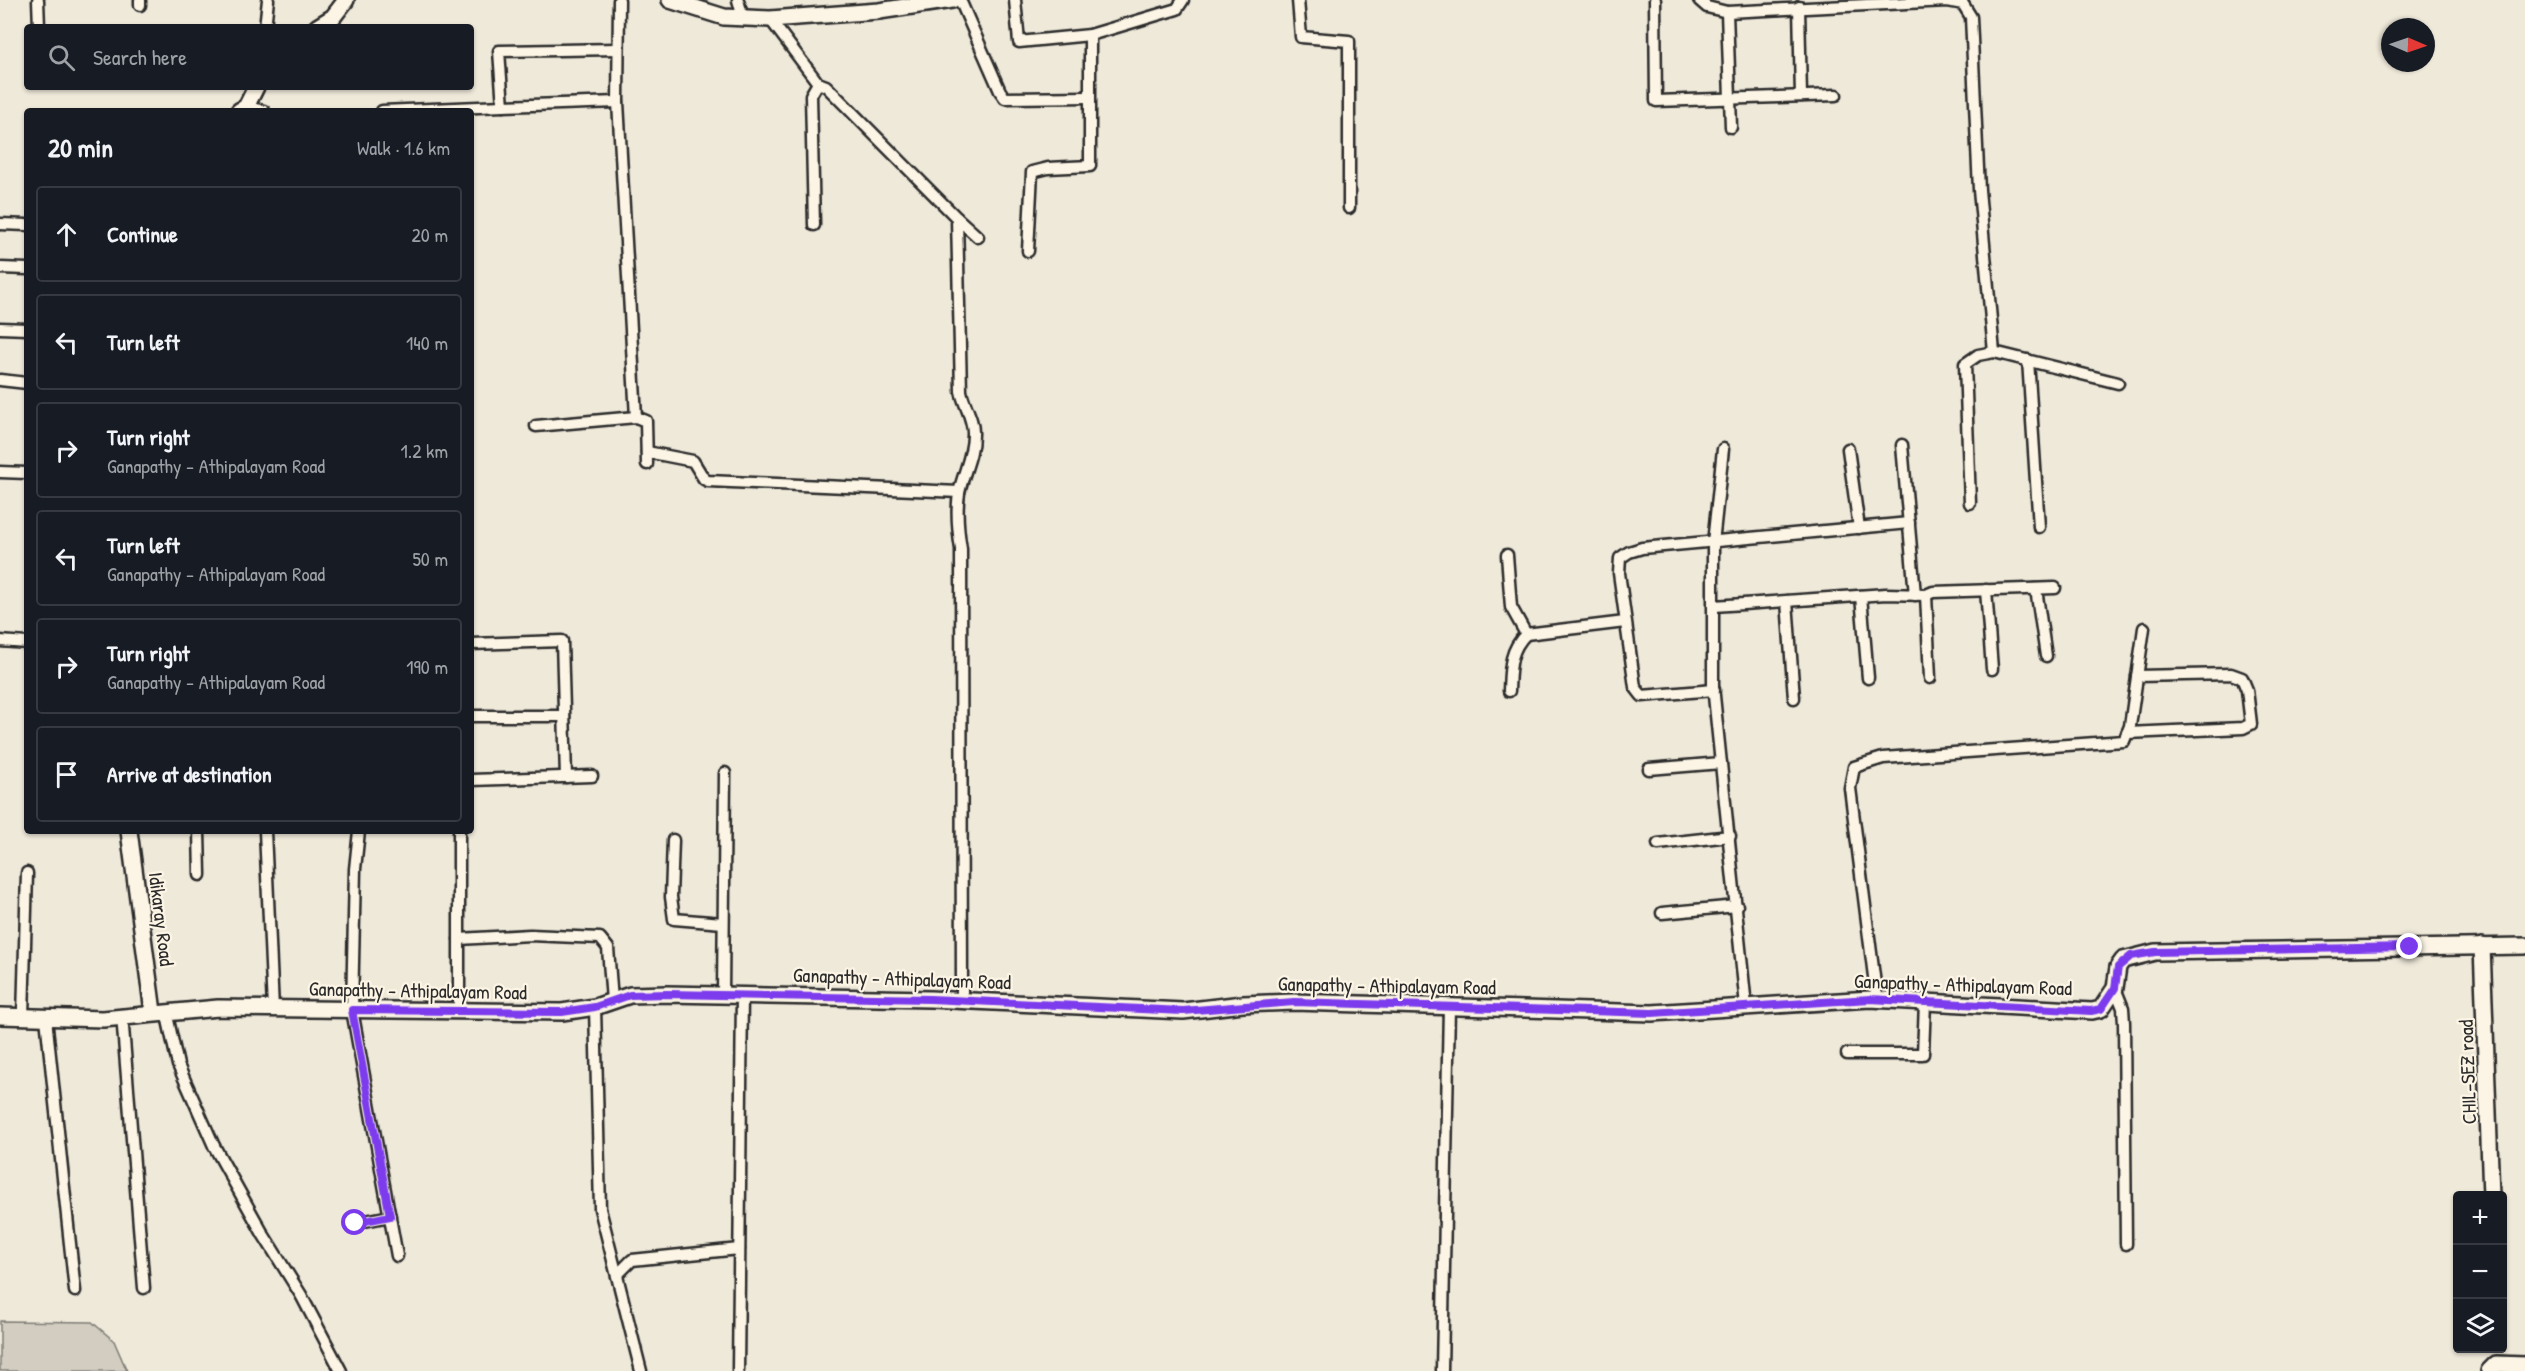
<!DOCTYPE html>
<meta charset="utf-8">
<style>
:root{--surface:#171b24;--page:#20242c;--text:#f1f3f6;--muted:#9ea1a6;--line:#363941}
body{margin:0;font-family:"Patrick Hand",sans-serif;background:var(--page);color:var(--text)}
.controls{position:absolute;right:18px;bottom:18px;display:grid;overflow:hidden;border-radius:6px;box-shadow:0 2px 4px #0004}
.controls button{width:54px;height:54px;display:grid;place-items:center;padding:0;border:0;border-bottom:2px solid var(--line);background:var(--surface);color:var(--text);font:30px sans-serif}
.compass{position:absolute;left:2381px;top:18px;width:54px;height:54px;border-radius:50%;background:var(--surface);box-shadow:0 2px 4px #0004;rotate:92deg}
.stop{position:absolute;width:18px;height:18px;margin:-14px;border:4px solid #7c3aed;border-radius:50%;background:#fff}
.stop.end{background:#7c3aed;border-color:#fff;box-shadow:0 2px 6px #0008}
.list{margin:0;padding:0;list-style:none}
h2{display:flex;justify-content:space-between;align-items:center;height:78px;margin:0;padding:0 24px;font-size:26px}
h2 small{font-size:20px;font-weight:400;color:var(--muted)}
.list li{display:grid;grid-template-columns:39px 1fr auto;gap:18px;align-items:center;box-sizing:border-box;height:96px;margin:0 12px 12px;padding:0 12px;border:2px solid var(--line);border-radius:6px}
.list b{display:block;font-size:22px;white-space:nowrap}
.list p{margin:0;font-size:20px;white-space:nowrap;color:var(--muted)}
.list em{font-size:20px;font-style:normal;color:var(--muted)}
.icon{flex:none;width:33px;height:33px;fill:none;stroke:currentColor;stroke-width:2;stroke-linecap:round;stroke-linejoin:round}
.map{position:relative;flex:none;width:2525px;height:1371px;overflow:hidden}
.search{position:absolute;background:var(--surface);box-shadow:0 2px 4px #0004;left:24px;top:24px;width:450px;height:66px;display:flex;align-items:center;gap:15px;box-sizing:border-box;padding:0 21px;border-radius:6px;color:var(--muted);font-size:22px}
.panel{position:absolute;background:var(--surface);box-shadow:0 2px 4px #0004;left:24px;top:108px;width:450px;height:726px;border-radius:6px}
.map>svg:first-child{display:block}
</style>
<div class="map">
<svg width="2525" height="1371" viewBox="0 0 2525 1371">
<rect width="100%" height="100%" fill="#efe9da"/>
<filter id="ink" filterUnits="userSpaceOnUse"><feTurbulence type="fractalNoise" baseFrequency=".0167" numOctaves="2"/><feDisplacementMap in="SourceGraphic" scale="12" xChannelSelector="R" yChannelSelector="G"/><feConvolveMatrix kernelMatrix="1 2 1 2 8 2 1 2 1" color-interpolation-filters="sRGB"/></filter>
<g filter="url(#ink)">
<polygon fill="#d2cdc0" stroke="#7e7c76" stroke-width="1.5" points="0,1321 92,1322 114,1341 127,1371 0,1371"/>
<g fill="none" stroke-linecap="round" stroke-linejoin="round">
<g stroke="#2b2b2b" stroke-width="15">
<g id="street">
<polyline points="38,0 39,27"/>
<polyline points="140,0 140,5"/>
<polyline points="619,0 618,102 636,417"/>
<polyline points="738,0 743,18"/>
<polyline points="960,0 1000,91 1005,98 1089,97"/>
<polyline points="1015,0 1019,42 1090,35 1177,9 1183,0"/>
<polyline points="1298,0 1301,37 1349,41 1349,208"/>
<polyline points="1655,0 1656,101 1836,95"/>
<polyline points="1699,0 1707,7 1727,12 1947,1 1963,4 1971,17 1979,190 1994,352 2118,383"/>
<polyline points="1799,7 1801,96"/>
<polyline points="1727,12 1731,127"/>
<polyline points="770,19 818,83 826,86 957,218"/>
<polyline points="265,27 268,0"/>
<polyline points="618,49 499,51 503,106 618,102"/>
<polyline points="246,111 246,107 264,111"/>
<polyline points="382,111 503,106"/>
<polyline points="0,224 27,225"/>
<polyline points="814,225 811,95 818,83"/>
<polyline points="1028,251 1032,172 1048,168 1090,166 1090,35"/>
<polyline points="0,268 27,269"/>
<polyline points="0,328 27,329"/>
<polyline points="2028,360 2039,527"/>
<polyline points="0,380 27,383"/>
<polyline points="536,426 636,417 646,421 647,464"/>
<polyline points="1902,445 1915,595"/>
<polyline points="1723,449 1713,543 1713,686 1746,1006"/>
<polyline points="1848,449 1859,528"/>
<polyline points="647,452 693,461 704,479 708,481 959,492"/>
<polyline points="0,472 27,473"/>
<polyline points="1970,503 1965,364 1978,355 1994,352"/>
<polyline points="1507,555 1511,607 1526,634 1625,622"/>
<polyline points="2036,589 2046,656"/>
<polyline points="1986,590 1992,669"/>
<polyline points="1926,595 1930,678"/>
<polyline points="1861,596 1868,678"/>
<polyline points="1787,601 1794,698"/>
<polyline points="1714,606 1886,594 1926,595 1933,592 2055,588"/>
<polyline points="0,641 27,643"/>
<polyline points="471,644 562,641 566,777"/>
<polyline points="1714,690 1642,696 1635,687 1619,573 1620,558 1629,552 1642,548 1909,523"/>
<path d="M 1509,691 C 1510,669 1509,651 1526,634"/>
<polyline points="471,716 564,716"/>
<polyline points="2127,733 2243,728 2251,724 2247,690 2242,678 2231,674 2137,676"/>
<polyline points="1649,769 1721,763"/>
<polyline points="471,780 592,776"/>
<polyline points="199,831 200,875"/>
<polyline points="265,831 273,1009"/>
<polyline points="359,831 355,869 352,1010 397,1256"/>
<polyline points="459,831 459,1011"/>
<polyline points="673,840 671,897 674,919 723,923"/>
<polyline points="1658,844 1730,836"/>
<polyline points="1662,913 1737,906"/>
<polyline points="459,939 530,935 600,938 608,948 612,1001"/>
<polyline points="2115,988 2123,1008 2124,1023 2126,1244"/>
<polyline points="723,995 725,773"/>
<polyline points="1877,1000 1850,788 1854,767 1883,758 2124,741 2130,726 2144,628"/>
<path d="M 962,1001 L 961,549 C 958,531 956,512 959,493 C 963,473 973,456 973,435 C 974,419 964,406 961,391 L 957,218 L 978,237"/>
<polyline points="595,1007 600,1209 641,1371"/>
<polyline points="166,1011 178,1065 214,1146 263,1234 301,1295 341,1371"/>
<polyline points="122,1015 144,1288"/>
<polyline points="23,1017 27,873"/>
<polyline points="46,1018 75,1291"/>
<polyline points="1847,1054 1923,1054 1925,1002"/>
<polyline points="355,1223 390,1216"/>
<polyline points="617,1275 632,1260 739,1249"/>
<polyline points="738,1371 742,995"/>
<polyline points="1442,1371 1449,1006"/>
</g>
</g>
<g stroke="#2b2b2b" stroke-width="20">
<g id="secondary">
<polyline points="670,0 724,17 770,19 879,11 952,0"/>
<polyline points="317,27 333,17 346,0"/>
<polyline points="239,111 246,107 256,87"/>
<polyline points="129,831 153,1012"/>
<polyline points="2482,946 2491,1196"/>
<polyline points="0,1016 103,1019 218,1008 562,1012 595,1007 630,995 667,994 930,999 1183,1011 1243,1004 1294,1002 1652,1013 1870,999 2092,1011 2101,1009 2115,988 2118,967 2123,960 2155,952 2525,946"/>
<polyline points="2489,1371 2496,1364 2525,1365"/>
</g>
</g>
<use href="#street" stroke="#fcf5e5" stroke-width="10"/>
<use href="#secondary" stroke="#fcf5e5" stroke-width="15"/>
</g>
</g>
<g fill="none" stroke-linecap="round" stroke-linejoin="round" filter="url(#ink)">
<polyline stroke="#7c3aed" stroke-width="8" points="355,1223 390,1216 352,1010 562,1012 595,1007 630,995 667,994 930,999 1183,1011 1294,1002 1652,1013 1870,999 2091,1011 2101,1009 2115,988 2118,967 2131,956 2155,952 2410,947"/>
</g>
<g text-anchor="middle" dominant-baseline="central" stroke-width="4.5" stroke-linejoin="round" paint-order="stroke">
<g font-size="20" fill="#2b2b2b" stroke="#fcf5e5">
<text transform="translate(162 919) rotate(83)">Idikaray Road</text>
<text transform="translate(902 978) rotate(2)">Ganapathy - Athipalayam Road</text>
<text transform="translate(1963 984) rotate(2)">Ganapathy - Athipalayam Road</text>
<text transform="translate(1387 985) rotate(1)">Ganapathy - Athipalayam Road</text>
<text transform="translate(418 990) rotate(1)">Ganapathy - Athipalayam Road</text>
<text transform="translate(2467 1072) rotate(-92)">CHIL-SEZ road</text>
</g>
</g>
</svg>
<div class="controls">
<button>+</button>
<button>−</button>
<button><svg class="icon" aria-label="layers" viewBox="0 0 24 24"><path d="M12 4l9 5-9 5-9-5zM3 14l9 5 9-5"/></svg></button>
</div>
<svg class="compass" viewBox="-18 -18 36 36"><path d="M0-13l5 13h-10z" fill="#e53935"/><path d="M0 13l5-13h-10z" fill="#9ea1a6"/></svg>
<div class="stop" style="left:355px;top:1223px"></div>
<div class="stop end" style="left:2410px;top:947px"></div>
<div class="search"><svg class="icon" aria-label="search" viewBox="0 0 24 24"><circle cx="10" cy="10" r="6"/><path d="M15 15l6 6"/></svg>Search here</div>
<section class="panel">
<h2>20 min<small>Walk · 1.6 km</small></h2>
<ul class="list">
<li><svg class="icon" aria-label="ahead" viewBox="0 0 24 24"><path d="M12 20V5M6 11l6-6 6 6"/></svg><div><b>Continue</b></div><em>20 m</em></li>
<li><svg class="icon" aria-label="left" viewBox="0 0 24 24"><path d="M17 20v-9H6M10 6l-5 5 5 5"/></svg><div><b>Turn left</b></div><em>140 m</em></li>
<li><svg class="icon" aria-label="right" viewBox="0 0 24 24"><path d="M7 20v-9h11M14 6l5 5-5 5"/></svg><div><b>Turn right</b><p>Ganapathy - Athipalayam Road</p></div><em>1.2 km</em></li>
<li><svg class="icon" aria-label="left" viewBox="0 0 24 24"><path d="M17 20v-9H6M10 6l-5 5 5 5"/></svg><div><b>Turn left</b><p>Ganapathy - Athipalayam Road</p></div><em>50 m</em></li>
<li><svg class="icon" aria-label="right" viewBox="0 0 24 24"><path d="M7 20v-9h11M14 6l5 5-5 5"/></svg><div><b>Turn right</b><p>Ganapathy - Athipalayam Road</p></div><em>190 m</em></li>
<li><svg class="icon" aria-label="arrive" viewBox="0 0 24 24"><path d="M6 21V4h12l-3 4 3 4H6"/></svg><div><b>Arrive at destination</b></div></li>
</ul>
</section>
</div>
